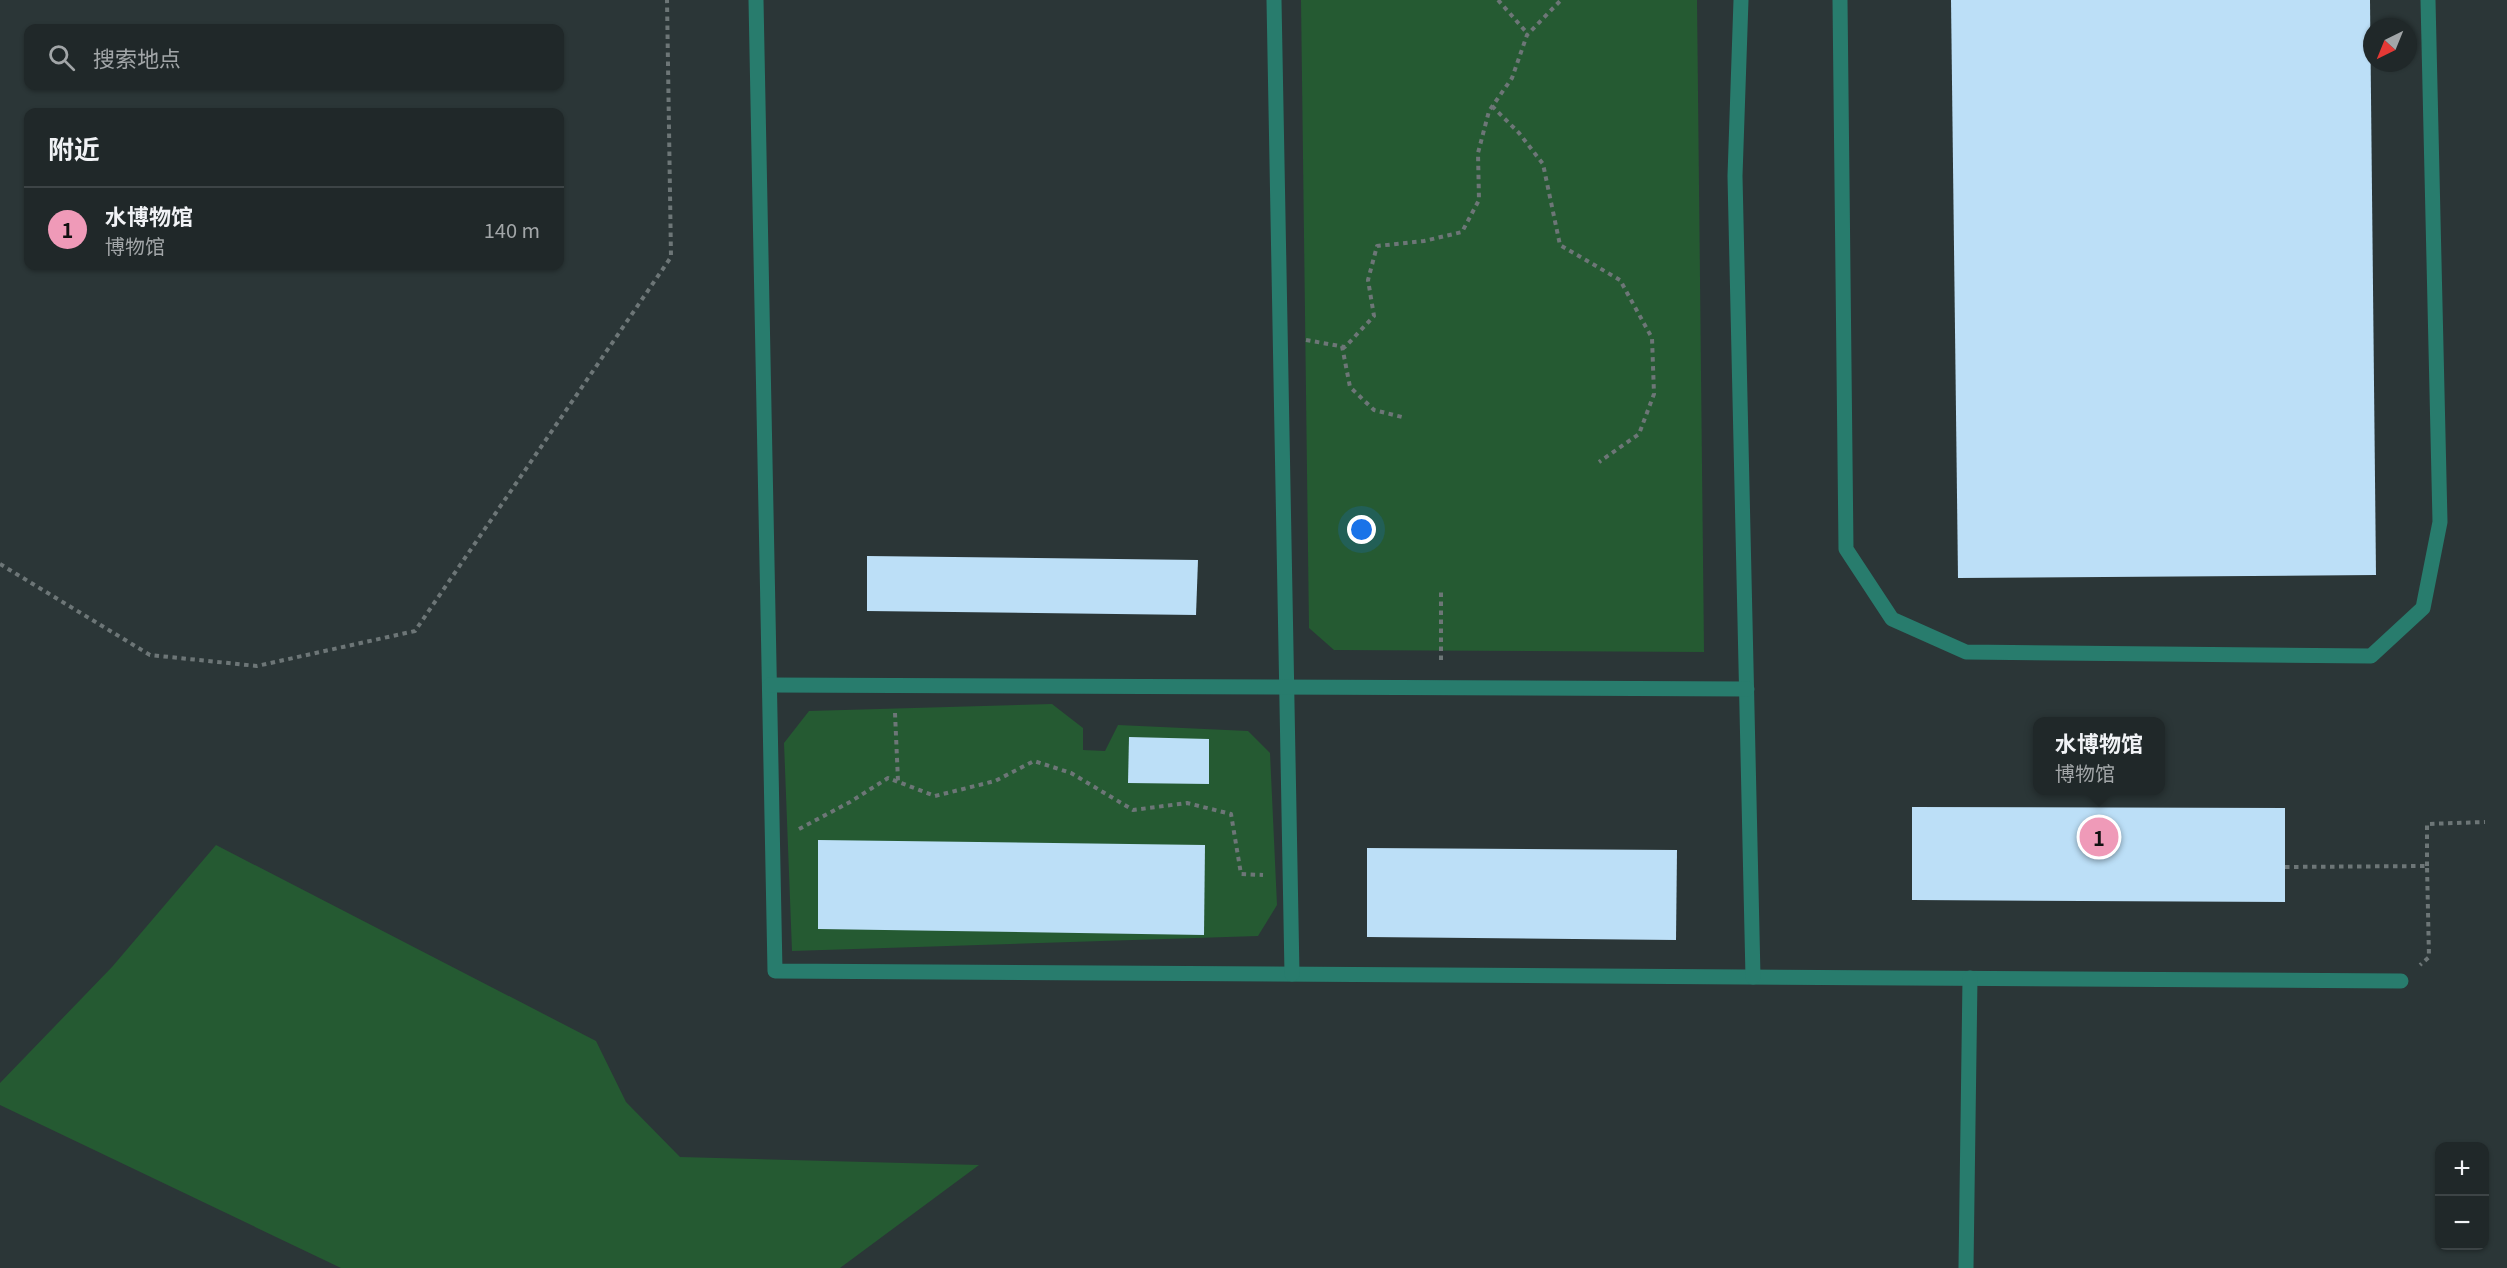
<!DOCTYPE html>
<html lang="zh">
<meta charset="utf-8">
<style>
:root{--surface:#202829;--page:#283031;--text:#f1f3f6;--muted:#a2a6a8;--line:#3d4446;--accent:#ef9ab8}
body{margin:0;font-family:Georgia,"Noto Sans SC",serif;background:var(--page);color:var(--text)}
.controls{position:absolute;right:18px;bottom:18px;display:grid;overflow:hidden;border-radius:12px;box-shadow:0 2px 4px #0004}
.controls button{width:54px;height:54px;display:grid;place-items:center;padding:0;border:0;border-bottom:2px solid var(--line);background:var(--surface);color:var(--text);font:30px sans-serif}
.compass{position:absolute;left:2363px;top:18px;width:54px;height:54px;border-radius:50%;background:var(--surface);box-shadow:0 2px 4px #0004;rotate:223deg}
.you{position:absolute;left:1362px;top:530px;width:21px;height:21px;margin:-15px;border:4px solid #fff;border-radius:50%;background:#1a73e8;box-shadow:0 0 0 9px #1a73e833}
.badge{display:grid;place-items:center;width:39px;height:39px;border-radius:50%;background:var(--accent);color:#111;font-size:20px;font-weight:700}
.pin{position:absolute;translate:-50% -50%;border:3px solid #fff;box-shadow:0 2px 6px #0006}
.popup{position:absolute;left:2033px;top:717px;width:132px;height:78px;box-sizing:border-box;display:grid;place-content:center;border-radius:12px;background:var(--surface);filter:drop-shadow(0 2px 4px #0005);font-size:20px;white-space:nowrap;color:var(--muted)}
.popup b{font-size:22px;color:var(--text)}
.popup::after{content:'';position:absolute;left:50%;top:100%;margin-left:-12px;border:12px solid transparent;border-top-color:var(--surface)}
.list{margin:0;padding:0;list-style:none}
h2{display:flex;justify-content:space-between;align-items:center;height:78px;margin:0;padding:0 24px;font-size:26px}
h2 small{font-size:20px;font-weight:400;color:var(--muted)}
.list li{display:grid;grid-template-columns:39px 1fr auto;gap:18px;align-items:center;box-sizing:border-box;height:84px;padding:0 24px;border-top:2px solid var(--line)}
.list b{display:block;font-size:22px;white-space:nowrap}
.list p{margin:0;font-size:20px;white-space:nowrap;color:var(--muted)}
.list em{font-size:20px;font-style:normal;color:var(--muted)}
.icon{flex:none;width:33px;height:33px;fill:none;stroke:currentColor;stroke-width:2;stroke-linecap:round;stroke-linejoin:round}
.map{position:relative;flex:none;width:2507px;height:1268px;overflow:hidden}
.search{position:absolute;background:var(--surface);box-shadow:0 2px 4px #0004;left:24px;top:24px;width:540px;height:66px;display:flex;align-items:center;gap:15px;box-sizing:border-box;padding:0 21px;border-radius:12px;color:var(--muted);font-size:22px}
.panel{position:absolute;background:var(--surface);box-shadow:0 2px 4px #0004;left:24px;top:108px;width:540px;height:162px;border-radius:12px}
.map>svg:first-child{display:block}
</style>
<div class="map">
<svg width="2507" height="1268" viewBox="0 0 2507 1268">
<rect width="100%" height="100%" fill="#2b3637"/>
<g fill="#255a32">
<polygon points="1301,0 1697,0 1704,652 1334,650 1309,628"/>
<polygon points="1052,704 1083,728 1083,750 1105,751 1118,725 1248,731 1270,753 1277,905 1258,936 792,951 784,743 809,711"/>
<polygon points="216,845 596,1041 626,1102 680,1157 979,1165 840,1268 341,1268 0,1105 0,1083 112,967"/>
</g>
<g fill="#bcdff7">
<polygon points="1951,0 2370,0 2376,575 1958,578"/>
<polygon points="867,556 1198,560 1196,615 867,611"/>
<polygon points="1129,737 1209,739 1209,784 1128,783"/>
<polygon points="1912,807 2285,808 2285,902 1912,900"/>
<polygon points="818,840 1205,845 1204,935 818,929"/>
<polygon points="1367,848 1677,850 1676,940 1367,937"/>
</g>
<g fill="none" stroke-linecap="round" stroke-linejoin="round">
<g stroke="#6d7677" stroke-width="4" stroke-dasharray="4.5 4.5" stroke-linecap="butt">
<polyline points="1498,0 1528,34"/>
<polyline points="1492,106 1519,133 1543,164 1560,245 1620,280 1652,338 1654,394 1639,434 1599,462"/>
<polyline points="1306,340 1345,347 1374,316 1368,280 1377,246 1424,241 1462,232 1479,200 1478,153 1489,111 1512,78 1527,35 1561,0"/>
<polyline points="1342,346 1350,387 1374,410 1402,417"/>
<polyline points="0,564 150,655 257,666 415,631 671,257 667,0"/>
<polyline points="1441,660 1441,592"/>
<polyline points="895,713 898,781"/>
<polyline points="799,829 850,802 888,778 935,796 995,781 1034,761 1071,773 1133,810 1187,803 1231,814 1241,874 1263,875"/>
<polyline points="2427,866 2427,824 2485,822"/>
<polyline points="2285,867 2427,866 2429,957 2420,965"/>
</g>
<g stroke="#287c6d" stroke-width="15">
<polyline points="756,0 775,971 2401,981"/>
<polyline points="1274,0 1292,974"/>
<polyline points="1741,0 1735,176 1753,977"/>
<polyline points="1840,0 1846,549 1892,619 1966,652 2371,656 2423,608 2440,522 2428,0"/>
<polyline points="770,685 1747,689"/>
<polyline points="1966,1268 1970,978"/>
</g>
</g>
</svg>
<div class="controls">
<button>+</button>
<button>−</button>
</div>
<svg class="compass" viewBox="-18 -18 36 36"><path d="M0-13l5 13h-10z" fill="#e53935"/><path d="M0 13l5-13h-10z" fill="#a2a6a8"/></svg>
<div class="you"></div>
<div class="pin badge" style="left:2099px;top:837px">1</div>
<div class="popup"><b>水博物馆</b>博物馆</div>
<div class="search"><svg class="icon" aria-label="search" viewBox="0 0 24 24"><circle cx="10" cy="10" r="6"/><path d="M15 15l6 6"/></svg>搜索地点</div>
<section class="panel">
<h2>附近<small></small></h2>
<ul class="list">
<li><span class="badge">1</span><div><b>水博物馆</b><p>博物馆</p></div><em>140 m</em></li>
</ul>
</section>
</div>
